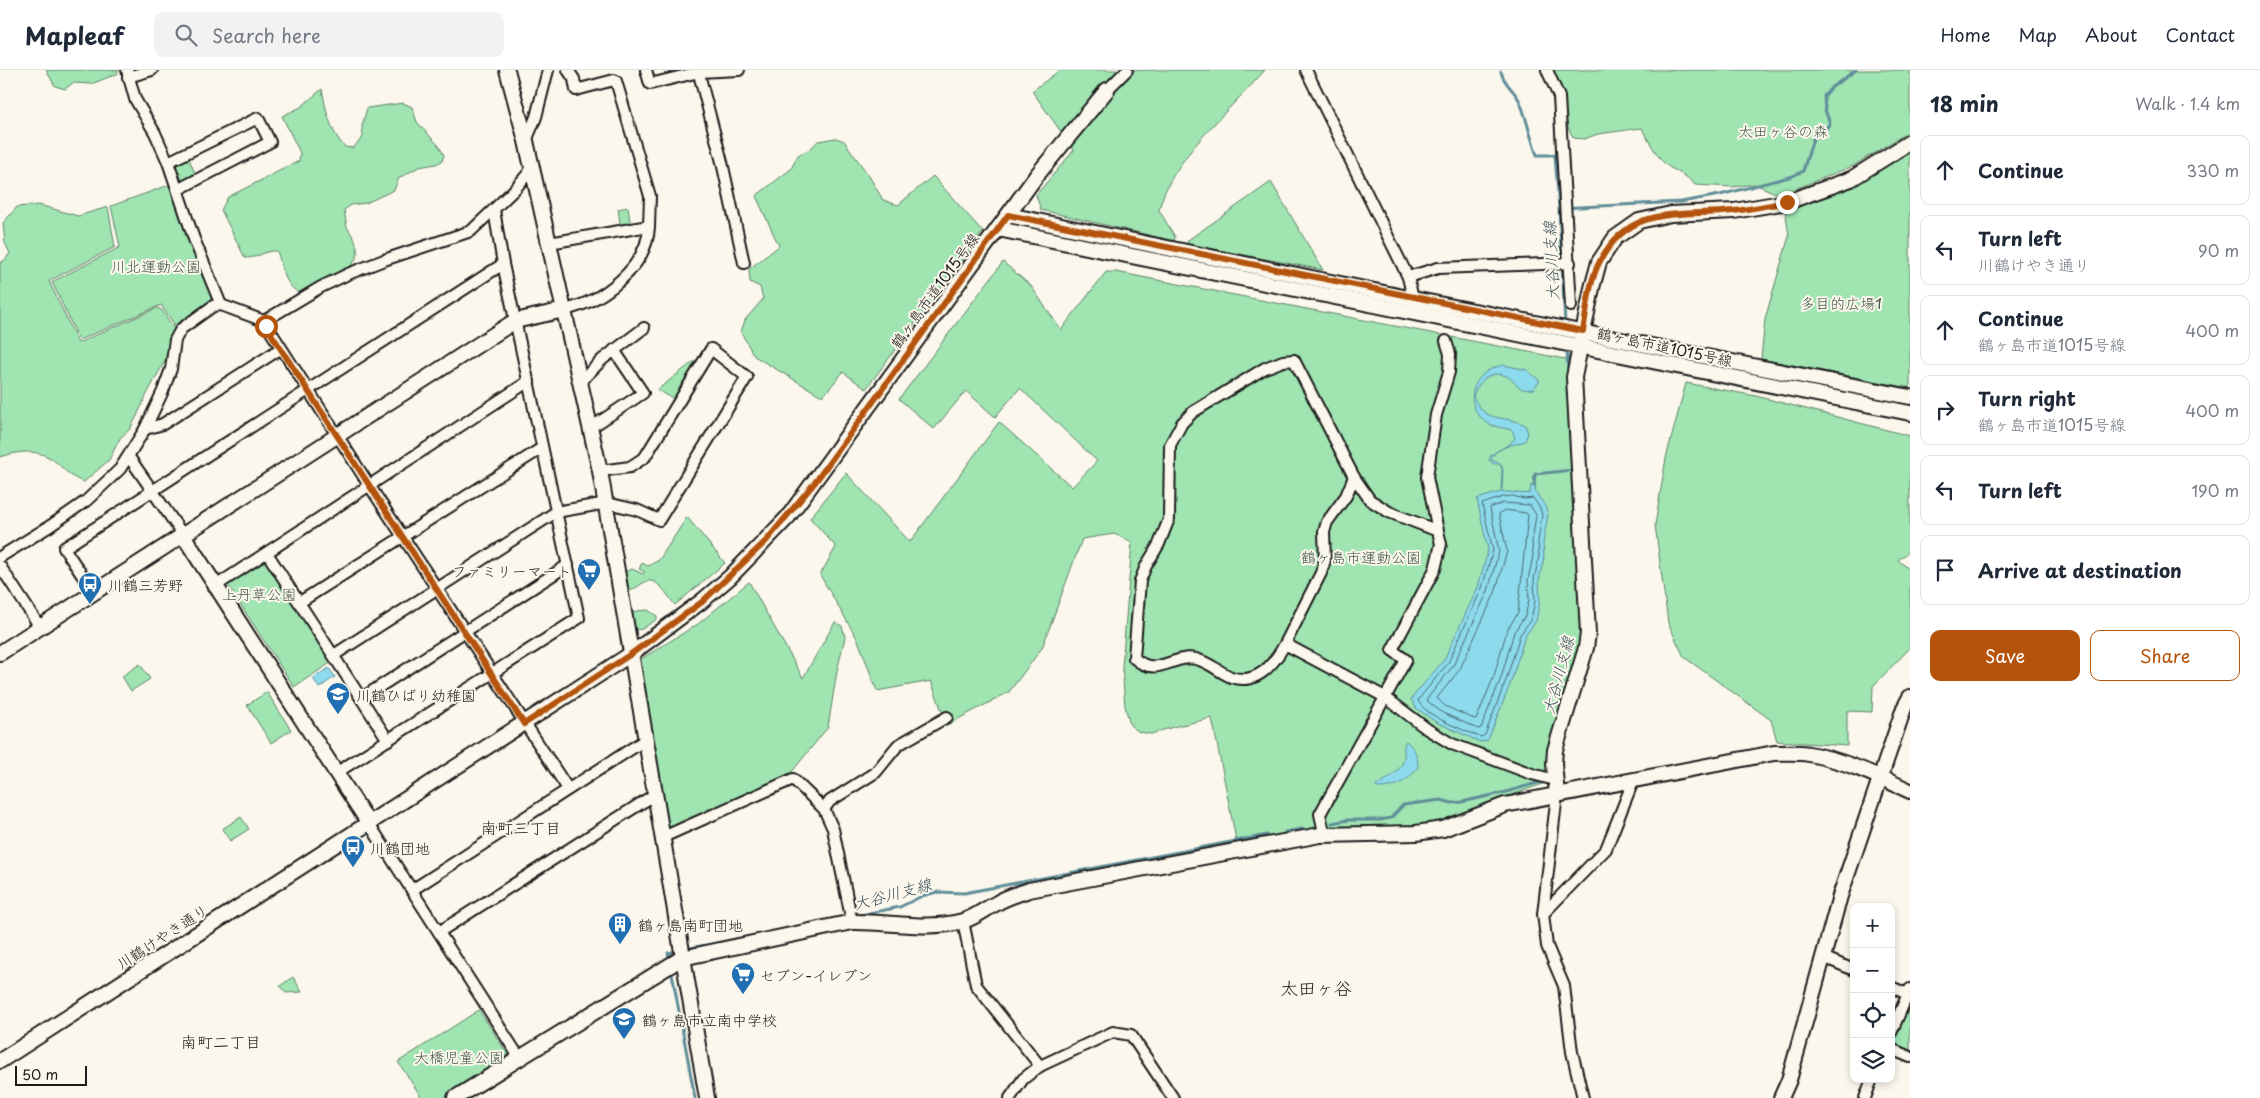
<!DOCTYPE html>
<meta charset="utf-8">
<style>
:root{--surface:#fff;--page:#f2f2f3;--text:#1f2937;--muted:#747a83;--line:#e0e1e3;--accent:#b45309}
body{margin:0;font-family:"Playpen Sans","Klee One",sans-serif;background:var(--page);color:var(--text)}
.controls{position:absolute;right:15px;bottom:15px;display:grid;overflow:hidden;border-radius:10px;box-shadow:0 2px 8px #0003}
.controls button{width:45px;height:45px;display:grid;place-items:center;padding:0;border:0;border-bottom:1px solid var(--line);background:var(--surface);color:var(--text);font:25px sans-serif}
.scale{position:absolute;left:15px;bottom:12px;width:72px;box-sizing:border-box;padding-left:5px;border:2px solid #1c1c1c;border-top:0;font-size:14px;line-height:18px;white-space:nowrap;color:#1c1c1c;-webkit-text-stroke:4px #fbf7ec;paint-order:stroke}
.stop{position:absolute;width:15px;height:15px;margin:-11px;border:4px solid #b45309;border-radius:50%;background:#fff}
.stop.end{background:#b45309;border-color:#fff;box-shadow:0 1px 5px #0008}
.list{margin:0;padding:0;list-style:none}
h2{display:flex;justify-content:space-between;align-items:center;height:65px;margin:0;padding:0 20px;font-size:21px}
h2 small{font-size:16px;font-weight:400;color:var(--muted)}
.list li{display:grid;grid-template-columns:32px 1fr auto;gap:15px;align-items:center;box-sizing:border-box;height:70px;margin:0 10px 10px;padding:0 10px;border:1px solid var(--line);border-radius:10px}
.list b{display:block;font-size:19px;white-space:nowrap}
.list p{margin:0;font-size:16px;white-space:nowrap;color:var(--muted)}
.list em{font-size:16px;font-style:normal;color:var(--muted)}
.actions{display:flex;gap:10px;padding:15px 20px}
.actions a{flex:1;padding:11px 0;border:1px solid var(--accent);border-radius:10px;text-align:center;font-size:18px;color:var(--accent)}
.actions .main{background:var(--accent);color:#fff}
.icon{flex:none;width:28px;height:28px;fill:none;stroke:currentColor;stroke-width:2;stroke-linecap:round;stroke-linejoin:round}
.map{position:relative;flex:none;width:1910px;height:1028px;overflow:hidden}
header{display:flex;align-items:center;gap:30px;box-sizing:border-box;height:70px;padding:0 25px;background:var(--surface);border-bottom:1px solid var(--line)}
header strong{font-size:24px}
nav{display:flex;gap:28px;margin-inline-start:auto;font-size:18px}
.search{width:350px;height:45px;background:var(--page);display:flex;align-items:center;gap:12px;box-sizing:border-box;padding:0 18px;border-radius:10px;color:var(--muted);font-size:19px}
main{display:flex}
aside{flex:1;background:var(--surface)}
.map>svg:first-child{display:block}
</style>
<header>
<strong>Mapleaf</strong>
<div class="search"><svg class="icon" aria-label="search" viewBox="0 0 24 24"><circle cx="10" cy="10" r="6"/><path d="M15 15l6 6"/></svg>Search here</div>
<nav><a>Home</a><a>Map</a><a>About</a><a>Contact</a></nav>
</header>
<main>
<div class="map">
<svg width="1910" height="1028" viewBox="0 0 1910 1028">
<rect width="100%" height="100%" fill="#fbf7ec"/>
<filter id="ink" filterUnits="userSpaceOnUse"><feTurbulence type="fractalNoise" baseFrequency=".02" numOctaves="2"/><feDisplacementMap in="SourceGraphic" scale="10" xChannelSelector="R" yChannelSelector="G"/><feConvolveMatrix kernelMatrix="1 2 1 2 8 2 1 2 1" color-interpolation-filters="sRGB"/></filter>
<g filter="url(#ink)">
<g fill="#9fe4b1" stroke="#5e8066">
<polygon points="46,0 119,0 117,4 91,14 73,13 65,19 55,16"/>
<path d="M 1060,0 L 1265,0 C 1232,38 1169,91 1159,140 L 1175,167 L 1174,171 L 1041,140 L 1036,125 L 1074,80 L 1032,21 Z"/>
<path d="M 1549,0 L 1910,0 L 1910,61 L 1853,96 L 1780,125 L 1755,114 L 1733,117 L 1695,115 C 1687,105 1676,102 1666,95 C 1660,90 1645,66 1642,58 L 1598,64 L 1584,69 L 1574,68 C 1564,55 1568,48 1564,34 C 1560,22 1555,11 1549,0 Z"/>
<path d="M 322,19 C 326,40 330,62 345,77 L 353,78 L 363,67 L 362,56 L 367,38 L 403,33 L 412,37 L 417,52 L 439,76 L 444,85 L 442,91 L 436,94 L 419,97 L 399,108 L 394,120 L 366,133 L 351,135 L 344,140 L 347,157 L 355,170 L 358,183 L 355,190 L 349,199 L 331,205 L 301,223 C 285,219 282,195 277,181 C 263,180 261,188 245,188 L 221,140 L 228,127 L 299,91 L 300,83 L 282,46 L 301,37 Z"/>
<polygon points="836,68 844,71 869,106 883,130 898,135 933,106 983,162 866,319 843,302 824,325 820,325 754,286 741,262 745,250 763,229 760,217 750,212 749,199 779,176 756,126 791,99 798,85 810,79 818,71"/>
<path d="M 1910,83 L 1910,318 L 1761,289 L 1765,249 L 1789,166 L 1785,139 C 1831,124 1868,108 1910,83 Z"/>
<polygon points="188,86 196,106 186,111 182,110 176,94 178,91"/>
<polygon points="1271,112 1323,200 1187,174 1188,170"/>
<polygon points="172,114 212,226 210,233 176,257 161,235 79,270 52,212 120,177 111,136"/>
<path d="M 39,135 L 78,146 L 108,137 L 115,177 L 49,211 L 78,273 L 157,238 L 162,240 L 175,260 L 169,283 L 145,328 L 137,346 L 130,359 L 120,368 L 109,390 L 84,412 C 71,408 66,401 56,392 C 38,378 20,381 0,387 L 0,193 L 5,190 L 10,183 L 5,173 L 3,153 L 17,137 Z"/>
<polygon points="628,137 631,158 621,159 618,139"/>
<polygon points="1003,192 1031,216 1061,260 1106,202 1116,202 1570,290 1586,573 1548,712 1434,753 1418,757 1237,775 1212,648 1173,657 1151,664 1139,662 1130,655 1125,636 1122,597 1132,472 1114,464 1082,469 1042,578 1009,622 947,655 931,611 877,621 858,570 820,505 836,477 810,448 846,403 910,472 999,352 1072,417 1097,391 1020,318 995,347 966,321 934,359 899,329"/>
<path d="M 697,290 L 674,329 L 657,320 C 664,315 693,291 697,290 Z"/>
<polygon points="1686,313 1756,326 1910,366 1910,481 1898,490 1910,500 1910,578 1873,616 1872,642 1847,641 1847,676 1777,671 1771,650 1684,587 1668,553 1655,455 1666,388"/>
<path d="M 687,447 L 725,493 L 675,535 C 668,527 658,506 645,512 C 639,515 634,520 627,522 L 624,502 L 632,499 L 643,504 L 645,502 L 639,499 L 642,493 L 648,496 L 659,490 Z"/>
<polygon points="265,489 332,592 294,617 229,517 228,513"/>
<polygon points="749,512 803,608 835,552 842,556 845,567 837,601 828,657 791,703 665,761 640,598 641,589 698,554"/>
<polygon points="648,540 657,546 657,549 642,559 634,560 631,544 637,541"/>
<polygon points="140,594 150,609 131,621 122,606"/>
<polygon points="267,622 291,660 271,673 247,635"/>
<polygon points="241,747 249,759 230,771 222,759"/>
<polygon points="293,907 302,922 286,923 280,916"/>
<polygon points="1910,933 1910,982 1892,975"/>
<polygon points="479,940 509,986 444,1028 422,1028 398,992"/>
</g>
<g fill="#8ddaed" stroke="#608e99">
<path d="M 1504,295 L 1527,300 L 1540,311 L 1533,319 C 1516,322 1518,312 1506,306 C 1490,299 1478,312 1473,326 C 1486,355 1500,343 1525,355 L 1528,363 L 1525,371 C 1514,375 1494,377 1491,390 L 1500,393 L 1503,399 L 1502,422 C 1511,421 1522,425 1530,423 L 1531,415 L 1536,416 L 1535,421 L 1545,436 L 1548,445 L 1543,473 L 1544,487 L 1539,510 L 1540,531 L 1536,551 L 1525,566 L 1511,612 L 1488,670 L 1480,672 L 1436,652 L 1416,638 L 1411,629 L 1444,590 L 1478,517 L 1488,480 L 1477,429 L 1501,422 L 1502,399 L 1500,394 L 1494,394 L 1489,390 L 1491,385 L 1511,373 L 1515,368 L 1512,360 C 1504,358 1493,357 1486,352 C 1460,333 1474,299 1504,295 Z"/>
<polygon points="329,598 335,607 319,618 313,608"/>
<path d="M 1406,671 C 1415,679 1418,685 1418,697 C 1407,712 1396,718 1377,718 L 1376,716 C 1387,709 1403,701 1404,687 C 1405,680 1402,677 1406,671 Z"/>
</g>
<g fill="none" stroke-linecap="round" stroke-linejoin="round">
<g stroke="#496870" stroke-width="1">
<path d="M 1513,426 L 1524,429 L 1533,428 L 1540,438 L 1542,445 L 1538,472 L 1539,486 L 1534,510 L 1535,531 L 1531,549 L 1520,565 L 1506,610 L 1485,665 L 1480,667 C 1464,660 1424,646 1418,630 L 1448,593 L 1482,518 L 1493,480 L 1482,434 L 1503,427 Z"/>
<polygon points="1504,433 1530,435 1536,445 1532,472 1533,486 1528,510 1529,530 1525,546 1514,562 1501,608 1481,658 1478,659 1441,642 1426,630 1453,596 1488,521 1499,481 1490,438"/>
<polygon points="1505,440 1526,443 1528,445 1518,543 1507,560 1494,606 1477,648 1474,649 1445,636 1437,628 1460,599 1495,523 1507,481 1499,444"/>
</g>
<g stroke="#608e99" stroke-width="3">
<path d="M 1501,2 C 1505,16 1515,20 1520,32 C 1527,49 1530,67 1537,85 L 1555,85 L 1559,138"/>
<polyline points="1565,254 1559,138 1681,132 1720,125 1793,106 1803,101 1813,69 1822,64 1830,53 1825,40 1824,26 1832,17 1856,0"/>
<polyline points="1567,278 1568,304"/>
<polyline points="1534,416 1535,404 1573,400"/>
<polyline points="1332,753 1348,750 1380,750 1391,748 1403,735 1441,730 1452,733 1462,732 1506,722 1544,711"/>
<polyline points="1285,762 1302,759"/>
<polyline points="855,846 900,837 922,826 937,822 964,823 1267,765"/>
<polyline points="686,879 792,858"/>
<polyline points="670,892 668,883 677,881"/>
<polyline points="671,898 695,1028"/>
</g>
<g stroke="#1c1c1c" stroke-width="14">
<g id="street">
<polyline points="127,0 135,29 155,63 168,92 194,169 221,235"/>
<polyline points="646,0 650,14 699,2 739,0"/>
<polyline points="698,0 722,92 744,193"/>
<polyline points="1306,0 1408,207"/>
<polyline points="1547,0 1559,27 1571,236"/>
<polyline points="128,7 152,0"/>
<polyline points="1107,20 1127,0"/>
<polyline points="526,71 536,47 548,0"/>
<polyline points="168,92 258,48 270,72 179,119"/>
<polyline points="549,173 649,156 650,126 616,11 614,10 576,20 574,9 568,0"/>
<polyline points="1413,229 1408,207 1438,198 1570,193"/>
<path d="M 564,240 C 602,232 648,197 649,156"/>
<polyline points="264,251 369,415 568,719"/>
<polyline points="580,312 603,289 644,258"/>
<polyline points="591,356 598,353 643,323 614,280"/>
<polyline points="145,359 163,354 280,279"/>
<polyline points="129,387 183,465"/>
<polyline points="1438,461 1427,407 1436,345 1449,302 1450,284 1446,271"/>
<polyline points="267,483 388,670"/>
<polyline points="0,487 50,456 86,431 120,399 145,359 163,321 171,299 175,270 181,259 213,236 221,235 264,251 321,217 348,204 384,190 471,161 514,120 532,99"/>
<polyline points="0,496 40,557"/>
<polyline points="214,517 529,311"/>
<polyline points="94,523 64,478 503,194"/>
<polyline points="300,532 542,378"/>
<path d="M 1285,574 C 1274,594 1257,616 1231,607 C 1219,602 1209,592 1196,589 C 1171,584 1158,609 1134,588 L 1140,511 L 1146,496 L 1159,474 L 1169,449 L 1170,375 L 1182,353 L 1193,342 L 1265,298 L 1283,291 L 1294,290 L 1354,407"/>
<polyline points="334,585 556,442 607,433 637,440 659,450 747,307 711,279 645,387 630,397 600,401"/>
<polyline points="362,628 568,495"/>
<polyline points="336,703 579,548 503,194 494,140"/>
<polyline points="1557,724 1543,844 1547,876 1564,916 1572,982 1583,1028"/>
<polyline points="824,739 830,731 876,702 898,675 947,647"/>
<polyline points="368,752 519,987"/>
<polyline points="1323,758 1320,744 1406,590 1392,580 1435,499 1441,474 1438,461 1389,442 1370,430 1354,407 1346,426 1327,452 1324,462 1325,490 1321,503 1285,574 1385,627 1427,659 1452,674 1532,704 1555,710"/>
<polyline points="661,768 793,709 824,739 833,759 852,852"/>
<polyline points="412,820 645,670"/>
<polyline points="1543,844 1606,779 1634,709"/>
<polyline points="963,851 976,915 1040,996"/>
<polyline points="439,862 654,725"/>
<polyline points="1823,887 1854,900"/>
<polyline points="1891,917 1910,925"/>
<polyline points="1891,963 1910,919"/>
<polyline points="1891,979 1910,987"/>
<polyline points="1010,1028 1023,1009 1040,996 1113,962 1131,965 1173,1028"/>
<polyline points="1865,1028 1872,1009"/>
</g>
</g>
<g stroke="#1c1c1c" stroke-width="18">
<g id="secondary">
<polyline points="507,0 526,71 600,401 707,1028"/>
<polyline points="1008,145 1413,229 1910,327"/>
<polyline points="998,159 1910,343"/>
<polyline points="183,465 368,752"/>
<polyline points="0,583 515,251 564,240"/>
<polyline points="1557,724 1554,694 1555,680 1586,578 1588,563 1574,307 1592,218 1599,192 1615,168 1639,151 1671,144 1734,141 1787,132 1851,109 1910,72"/>
<polyline points="0,991 631,584 702,531 730,507 788,447 1037,105 1107,20"/>
<path d="M 455,1028 L 682,888 L 852,852 C 888,851 927,861 963,851 C 976,847 985,839 997,833 C 1006,827 1018,824 1029,820 L 1320,765 L 1416,763 L 1443,759 L 1505,735 L 1774,683 C 1786,683 1798,682 1809,684 C 1844,690 1878,706 1910,721"/>
<polyline points="1781,1028 1789,1010 1840,826 1904,638 1910,627"/>
</g>
</g>
<use href="#street" stroke="#fbf7ec" stroke-width="10"/>
<use href="#secondary" stroke="#fbf7ec" stroke-width="14"/>
</g>
</g>
<g fill="none" stroke-linecap="round" stroke-linejoin="round" filter="url(#ink)">
<path stroke="#b45309" stroke-width="6" d="M 266,256 L 524,654 L 631,584 L 702,532 L 766,471 L 816,411 L 1008,145 L 1583,261 C 1587,239 1589,211 1600,191 C 1631,133 1680,147 1734,141 C 1752,139 1769,135 1787,132"/>
</g>
<defs>
<g id="supermarket-pin" transform="scale(1.25)"><path d="M0 17L-7.5 6A9.5 9.5 0 1 1 7.5 6Z" fill="#1f6fb2" stroke="#fbf7ec"/><path d="M-6-5.5h2.5l.6 2H6L4.5 2H-2.5L-4.4-4H-6ZM-1.5 3.2a1.3 1.3 0 1 0 .1 0ZM3 3.2a1.3 1.3 0 1 0 .1 0Z" fill="#fff"/></g>
<g id="bus-pin" transform="scale(1.25)"><path d="M0 17L-7.5 6A9.5 9.5 0 1 1 7.5 6Z" fill="#1f6fb2" stroke="#fbf7ec"/><path d="M-5-6H5V4H4V6H2V4H-2V6H-4V4H-5ZM-3.5-4V0h7V-4ZM-3.5 1.2v1.5H-2V1.2ZM2 1.2v1.5H3.5V1.2Z" fill="#fff"/></g>
<g id="school-pin" transform="scale(1.25)"><path d="M0 17L-7.5 6A9.5 9.5 0 1 1 7.5 6Z" fill="#1f6fb2" stroke="#fbf7ec"/><path d="M0-5L7-2L0 1L-7-2ZM-4 1L0 2.5L4 1V4Q0 6-4 4Z" fill="#fff"/></g>
<g id="building-pin" transform="scale(1.25)"><path d="M0 17L-7.5 6A9.5 9.5 0 1 1 7.5 6Z" fill="#1f6fb2" stroke="#fbf7ec"/><path d="M-4-6H4V6H1V3H-1V6H-4ZM-2.5-4.3h1.7v1.8h-1.7ZM.8-4.3h1.7v1.8H.8ZM-2.5-1h1.7V.8h-1.7ZM.8-1h1.7V.8H.8Z" fill="#fff"/></g>
</defs>
<g fill-rule="evenodd">
<use href="#supermarket-pin" x="589" y="500"/>
<use href="#bus-pin" x="90" y="514"/>
<use href="#school-pin" x="338" y="624"/>
<use href="#bus-pin" x="353" y="777"/>
<use href="#building-pin" x="620" y="854"/>
<use href="#supermarket-pin" x="743" y="904"/>
<use href="#school-pin" x="624" y="949"/>
</g>
<g text-anchor="middle" dominant-baseline="central" stroke-width="4" stroke-linejoin="round" paint-order="stroke">
<g font-size="15" fill="#435849" stroke="#fbf7ec">
<text x="1783" y="60">太田ヶ谷の森</text>
<text x="156" y="195">川北運動公園</text>
<text x="1841" y="232">多目的広場1</text>
<text x="1361" y="486">鶴ヶ島市運動公園</text>
<text x="259" y="523">上丹草公園</text>
<text x="459" y="986">大橋児童公園</text>
</g>
<g font-size="15" fill="#1c1c1c" stroke="#fbf7ec">
<text transform="translate(934 220) rotate(-54)">鶴ヶ島市道1015号線</text>
<text transform="translate(1665 276) rotate(12)">鶴ヶ島市道1015号線</text>
<text transform="translate(162 866) rotate(-33)">川鶴けやき通り</text>
</g>
<g font-size="15" fill="#1c1c1c" stroke="#fbf7ec" text-anchor="start">
<text x="572" y="500" text-anchor="end">ファミリーマート</text>
<text x="108" y="514">川鶴三芳野</text>
<text x="356" y="624">川鶴ひばり幼稚園</text>
<text x="370" y="777">川鶴団地</text>
<text x="638" y="854">鶴ヶ島南町団地</text>
<text x="760" y="904">セブン-イレブン</text>
<text x="642" y="949">鶴ヶ島市立南中学校</text>
</g>
<g font-size="16" font-style="italic" fill="#3e555b" stroke="#fbf7ec">
<text transform="translate(1550 191) rotate(-93)">大谷川支線</text>
<text transform="translate(1557 605) rotate(-75)">大谷川支線</text>
<text transform="translate(892 823) rotate(-15)">大谷川支線</text>
</g>
<g font-size="16" fill="#1c1c1c" stroke="#fbf7ec">
<text x="521" y="757">南町三丁目</text>
<text x="221" y="971">南町二丁目</text>
</g>
<g font-size="18" fill="#1c1c1c" stroke="#fbf7ec">
<text x="1316" y="917">太田ヶ谷</text>
</g>
</g>
</svg>
<div class="controls">
<button>+</button>
<button>−</button>
<button><svg class="icon" aria-label="locate" viewBox="0 0 24 24"><circle cx="12" cy="12" r="6"/><path d="M12 2v4M12 18v4M2 12h4M18 12h4"/></svg></button>
<button><svg class="icon" aria-label="layers" viewBox="0 0 24 24"><path d="M12 4l9 5-9 5-9-5zM3 14l9 5 9-5"/></svg></button>
</div>
<div class="scale">50 m</div>
<div class="stop" style="left:266px;top:256px"></div>
<div class="stop end" style="left:1787px;top:132px"></div>
</div>
<aside>
<h2>18 min<small>Walk · 1.4 km</small></h2>
<ul class="list">
<li><svg class="icon" aria-label="ahead" viewBox="0 0 24 24"><path d="M12 20V5M6 11l6-6 6 6"/></svg><div><b>Continue</b></div><em>330 m</em></li>
<li><svg class="icon" aria-label="left" viewBox="0 0 24 24"><path d="M17 20v-9H6M10 6l-5 5 5 5"/></svg><div><b>Turn left</b><p>川鶴けやき通り</p></div><em>90 m</em></li>
<li><svg class="icon" aria-label="ahead" viewBox="0 0 24 24"><path d="M12 20V5M6 11l6-6 6 6"/></svg><div><b>Continue</b><p>鶴ヶ島市道1015号線</p></div><em>400 m</em></li>
<li><svg class="icon" aria-label="right" viewBox="0 0 24 24"><path d="M7 20v-9h11M14 6l5 5-5 5"/></svg><div><b>Turn right</b><p>鶴ヶ島市道1015号線</p></div><em>400 m</em></li>
<li><svg class="icon" aria-label="left" viewBox="0 0 24 24"><path d="M17 20v-9H6M10 6l-5 5 5 5"/></svg><div><b>Turn left</b></div><em>190 m</em></li>
<li><svg class="icon" aria-label="arrive" viewBox="0 0 24 24"><path d="M6 21V4h12l-3 4 3 4H6"/></svg><div><b>Arrive at destination</b></div></li>
</ul>
<div class="actions"><a class="main">Save</a><a>Share</a></div>
</aside>
</main>
